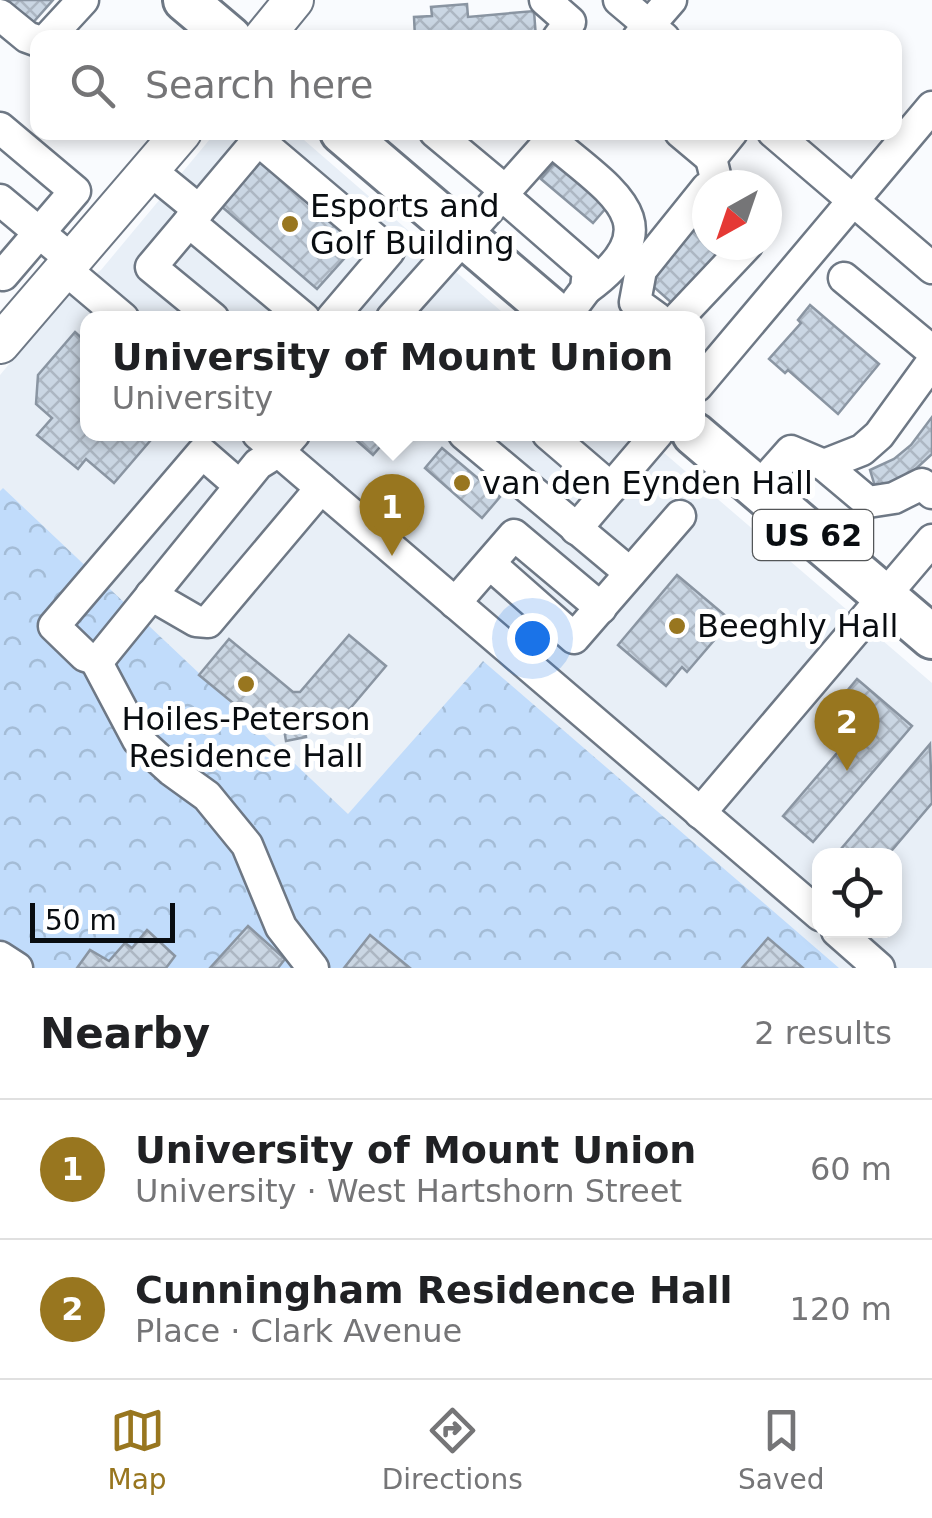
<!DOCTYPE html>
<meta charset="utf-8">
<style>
:root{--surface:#fff;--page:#f6f6f6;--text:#202124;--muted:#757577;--line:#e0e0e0;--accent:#98761f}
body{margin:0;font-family:"DejaVu Sans",sans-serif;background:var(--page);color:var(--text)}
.controls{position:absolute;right:30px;bottom:30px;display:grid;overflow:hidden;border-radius:20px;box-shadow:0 5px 15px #0003}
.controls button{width:90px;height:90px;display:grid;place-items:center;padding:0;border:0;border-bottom:2px solid var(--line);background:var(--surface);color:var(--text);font:50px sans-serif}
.compass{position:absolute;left:692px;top:170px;width:90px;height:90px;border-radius:50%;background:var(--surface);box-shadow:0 5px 15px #0003;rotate:220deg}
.scale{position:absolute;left:30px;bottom:25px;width:145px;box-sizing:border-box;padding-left:10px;border:5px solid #090d11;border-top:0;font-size:28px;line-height:35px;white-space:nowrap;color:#090d11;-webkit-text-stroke:8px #fff;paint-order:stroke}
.you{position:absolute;left:532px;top:638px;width:35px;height:35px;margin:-25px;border:8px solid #fff;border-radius:50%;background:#1a73e8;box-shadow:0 0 0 15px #1a73e833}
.badge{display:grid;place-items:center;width:65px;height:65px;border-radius:50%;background:var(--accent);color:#fff;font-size:32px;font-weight:700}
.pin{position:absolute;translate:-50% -82px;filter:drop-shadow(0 2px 5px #0008)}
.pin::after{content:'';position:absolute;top:52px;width:35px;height:30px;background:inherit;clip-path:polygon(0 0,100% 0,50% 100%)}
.popup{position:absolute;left:80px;top:311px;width:625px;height:130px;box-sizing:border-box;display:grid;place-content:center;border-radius:20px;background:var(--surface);filter:drop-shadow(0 2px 8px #0005);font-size:32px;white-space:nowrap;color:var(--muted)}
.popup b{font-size:38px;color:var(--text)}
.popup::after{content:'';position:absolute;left:50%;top:100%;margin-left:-20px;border:20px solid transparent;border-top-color:var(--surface)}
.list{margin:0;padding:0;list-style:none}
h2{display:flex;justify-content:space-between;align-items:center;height:130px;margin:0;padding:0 40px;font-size:42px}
h2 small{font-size:32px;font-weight:400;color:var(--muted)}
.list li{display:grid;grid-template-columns:65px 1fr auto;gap:30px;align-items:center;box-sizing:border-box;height:140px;padding:0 40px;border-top:2px solid var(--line)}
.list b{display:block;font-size:38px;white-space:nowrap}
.list p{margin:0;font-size:32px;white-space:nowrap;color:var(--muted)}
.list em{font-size:32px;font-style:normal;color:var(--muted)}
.icon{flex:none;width:55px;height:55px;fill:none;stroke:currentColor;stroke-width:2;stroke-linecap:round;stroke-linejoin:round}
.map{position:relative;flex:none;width:932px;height:968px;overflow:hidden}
.search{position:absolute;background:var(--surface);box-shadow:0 5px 15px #0003;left:30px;right:30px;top:30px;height:110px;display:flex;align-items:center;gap:25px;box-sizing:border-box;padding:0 35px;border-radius:20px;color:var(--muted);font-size:38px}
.sheet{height:410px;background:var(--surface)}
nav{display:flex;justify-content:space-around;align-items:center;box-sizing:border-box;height:140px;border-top:2px solid var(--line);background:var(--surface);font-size:28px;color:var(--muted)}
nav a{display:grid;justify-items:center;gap:5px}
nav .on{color:var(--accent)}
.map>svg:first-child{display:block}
</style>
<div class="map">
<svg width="932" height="968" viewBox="0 0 932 968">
<defs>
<pattern id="park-crowns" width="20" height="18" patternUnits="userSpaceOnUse" patternTransform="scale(2.5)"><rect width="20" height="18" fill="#c1dcfb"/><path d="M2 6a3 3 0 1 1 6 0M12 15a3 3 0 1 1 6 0" fill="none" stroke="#a4bcd6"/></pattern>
<pattern id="building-cross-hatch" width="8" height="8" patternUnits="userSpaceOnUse" patternTransform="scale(2.5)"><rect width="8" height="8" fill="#cad6e3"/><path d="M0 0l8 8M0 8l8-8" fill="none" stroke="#acb6c2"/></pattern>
</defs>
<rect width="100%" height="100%" fill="#f9fbfe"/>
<path fill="#e8eff7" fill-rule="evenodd" d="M 215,133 L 296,133 L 509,318 L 87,318 L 87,434 L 642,434 L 932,683 L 932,968 L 0,968 L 0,375 L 66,296 L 101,270 ZM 820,856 L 894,856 L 894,931 L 820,931 Z"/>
<polygon fill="url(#park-crowns)" points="3,488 348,814 483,661 839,968 0,968 0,491"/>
<g fill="url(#building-cross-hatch)" stroke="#8a95a2" stroke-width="2.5">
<polygon points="11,0 53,0 30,26 6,6"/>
<polygon points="467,4 468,17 534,11 536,38 415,38 414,17 432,16 431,7"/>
<polygon points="561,155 613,200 593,223 541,179"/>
<polygon points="251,156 273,167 359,242 317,289 221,206"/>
<polygon points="692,229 718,253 673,304 646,280"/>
<polygon points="810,305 879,364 838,414 788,370 785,373 769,359 801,323 798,320"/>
<polygon points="75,332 87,343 87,434 156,434 114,483 86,459 78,469 37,435 52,418 36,404 38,375"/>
<polygon points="932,417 932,454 907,477 877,493 870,470 894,459 911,445"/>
<polygon points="359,434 391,434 373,455 355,439"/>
<polygon points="442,448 500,497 482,518 425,468"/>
<polygon points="677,575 728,618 713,635 716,638 687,672 682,667 666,686 618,645"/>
<polygon points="349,635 386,666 336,725 305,728 306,737 286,741 284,729 277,731 265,721 261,726 199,675 229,639 293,692 300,692"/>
<polygon points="857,679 912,726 813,842 783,816 861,725 836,704"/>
<polygon points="930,744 932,803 887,856 835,856"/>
<polygon points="248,926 285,959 278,968 210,968"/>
<polygon points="147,930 175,956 166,968 77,968 90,950 109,961 125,943 132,948"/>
<polygon points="370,935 410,968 344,968"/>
<polygon points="768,938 803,968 742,968"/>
</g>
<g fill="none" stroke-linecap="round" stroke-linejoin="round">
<g stroke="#6e7885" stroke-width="35">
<g id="minor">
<polyline points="545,0 570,22 558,38"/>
<polyline points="619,0 664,38"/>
<polyline points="0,15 27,37 38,41"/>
<polyline points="48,38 83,0"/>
<polyline points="638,38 671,0"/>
<polyline points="0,128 75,191 3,275"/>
<polyline points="435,132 507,192"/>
<polyline points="680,132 711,158"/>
<polyline points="773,132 932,268"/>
<path d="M 551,140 C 607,189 677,224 586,289"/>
<polyline points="150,170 199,210"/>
<polyline points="717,183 711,158 732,132"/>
<polyline points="503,196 588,270 586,289 577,301"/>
<polyline points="0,200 72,260"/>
<polyline points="189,222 304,318"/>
<polyline points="65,269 123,318"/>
<polyline points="844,278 932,351"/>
<polyline points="213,318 151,267 258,140 389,251 332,318"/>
<polyline points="392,318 558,132"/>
<polyline points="657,318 635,302 641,270 707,188"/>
<polyline points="678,318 747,245"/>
<polyline points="697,386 932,107"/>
<polyline points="258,434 820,915"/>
<polyline points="464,434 630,573"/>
<polyline points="548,434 611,488"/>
<polyline points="824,465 868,502 894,498 922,484 932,493"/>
<polyline points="240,486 202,453 54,626 85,656 95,659 102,656 258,464 279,451 294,434"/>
<polyline points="758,488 791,451 824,465 862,450 879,435 932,362"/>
<polyline points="576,529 657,434"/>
<polyline points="490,564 574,638 680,516"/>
<polyline points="151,595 196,621 208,622 321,488"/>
<polyline points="455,603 514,535 601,608"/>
<polyline points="95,659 138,740 171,770 207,796 247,845 281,927 313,968"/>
<polyline points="700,813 932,540"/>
<polyline points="837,931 879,968"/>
<polyline points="0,957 17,968"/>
</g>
</g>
<g stroke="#6e7885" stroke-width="42">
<g id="major">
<polyline points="263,38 294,0"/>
<polyline points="0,344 182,132"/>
</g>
</g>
<g stroke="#6e7885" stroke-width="48">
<g id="highway">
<polyline points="185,0 230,38"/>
<polyline points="342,132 560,318"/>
<polyline points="694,434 932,637"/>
</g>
</g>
<use href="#minor" stroke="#fff" stroke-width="30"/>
<use href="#major" stroke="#fff" stroke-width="38"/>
<use href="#highway" stroke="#fff" stroke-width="42"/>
</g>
<g fill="#98761f" stroke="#fff" stroke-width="4">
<circle cx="290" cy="224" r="10"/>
<circle cx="462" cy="483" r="10"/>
<circle cx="677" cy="626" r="10"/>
<circle cx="246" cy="684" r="10"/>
</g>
<g text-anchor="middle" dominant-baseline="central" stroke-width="10" stroke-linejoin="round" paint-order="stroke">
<rect fill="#fff" stroke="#535658" stroke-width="2.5" x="753" y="510" width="120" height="50" rx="8"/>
<g font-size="30" font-weight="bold" fill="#090d11">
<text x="813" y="535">US 62</text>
</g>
<g font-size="32" fill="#090d11" stroke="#fff" text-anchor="start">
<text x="310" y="206">Esports and<tspan x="310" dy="37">Golf Building</tspan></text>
<text x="482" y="483">van den Eynden Hall</text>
<text x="697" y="626">Beeghly Hall</text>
<text x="246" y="719" text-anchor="middle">Hoiles-Peterson<tspan x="246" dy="37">Residence Hall</tspan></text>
</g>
</g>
</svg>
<div class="controls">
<button><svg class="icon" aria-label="locate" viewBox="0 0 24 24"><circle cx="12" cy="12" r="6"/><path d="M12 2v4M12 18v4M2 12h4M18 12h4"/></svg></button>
</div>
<svg class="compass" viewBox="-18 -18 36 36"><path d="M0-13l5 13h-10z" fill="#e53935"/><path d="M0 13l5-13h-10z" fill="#757577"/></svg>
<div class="scale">50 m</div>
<div class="you"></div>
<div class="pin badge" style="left:392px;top:556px">1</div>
<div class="popup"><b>University of Mount Union</b>University</div>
<div class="pin badge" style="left:847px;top:771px">2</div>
<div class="search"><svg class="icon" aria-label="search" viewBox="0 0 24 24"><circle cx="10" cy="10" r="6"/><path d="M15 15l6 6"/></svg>Search here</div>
</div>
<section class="sheet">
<h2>Nearby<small>2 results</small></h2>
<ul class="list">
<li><span class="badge">1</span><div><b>University of Mount Union</b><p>University · West Hartshorn Street</p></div><em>60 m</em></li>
<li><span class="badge">2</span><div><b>Cunningham Residence Hall</b><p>Place · Clark Avenue</p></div><em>120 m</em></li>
</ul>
</section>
<nav>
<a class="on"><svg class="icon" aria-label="map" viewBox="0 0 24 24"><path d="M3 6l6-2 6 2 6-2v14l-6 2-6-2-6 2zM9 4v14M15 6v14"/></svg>Map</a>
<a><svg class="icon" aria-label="directions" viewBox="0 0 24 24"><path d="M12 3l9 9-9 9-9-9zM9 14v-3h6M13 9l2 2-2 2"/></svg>Directions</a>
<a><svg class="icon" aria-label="saved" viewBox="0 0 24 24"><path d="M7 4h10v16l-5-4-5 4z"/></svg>Saved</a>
</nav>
